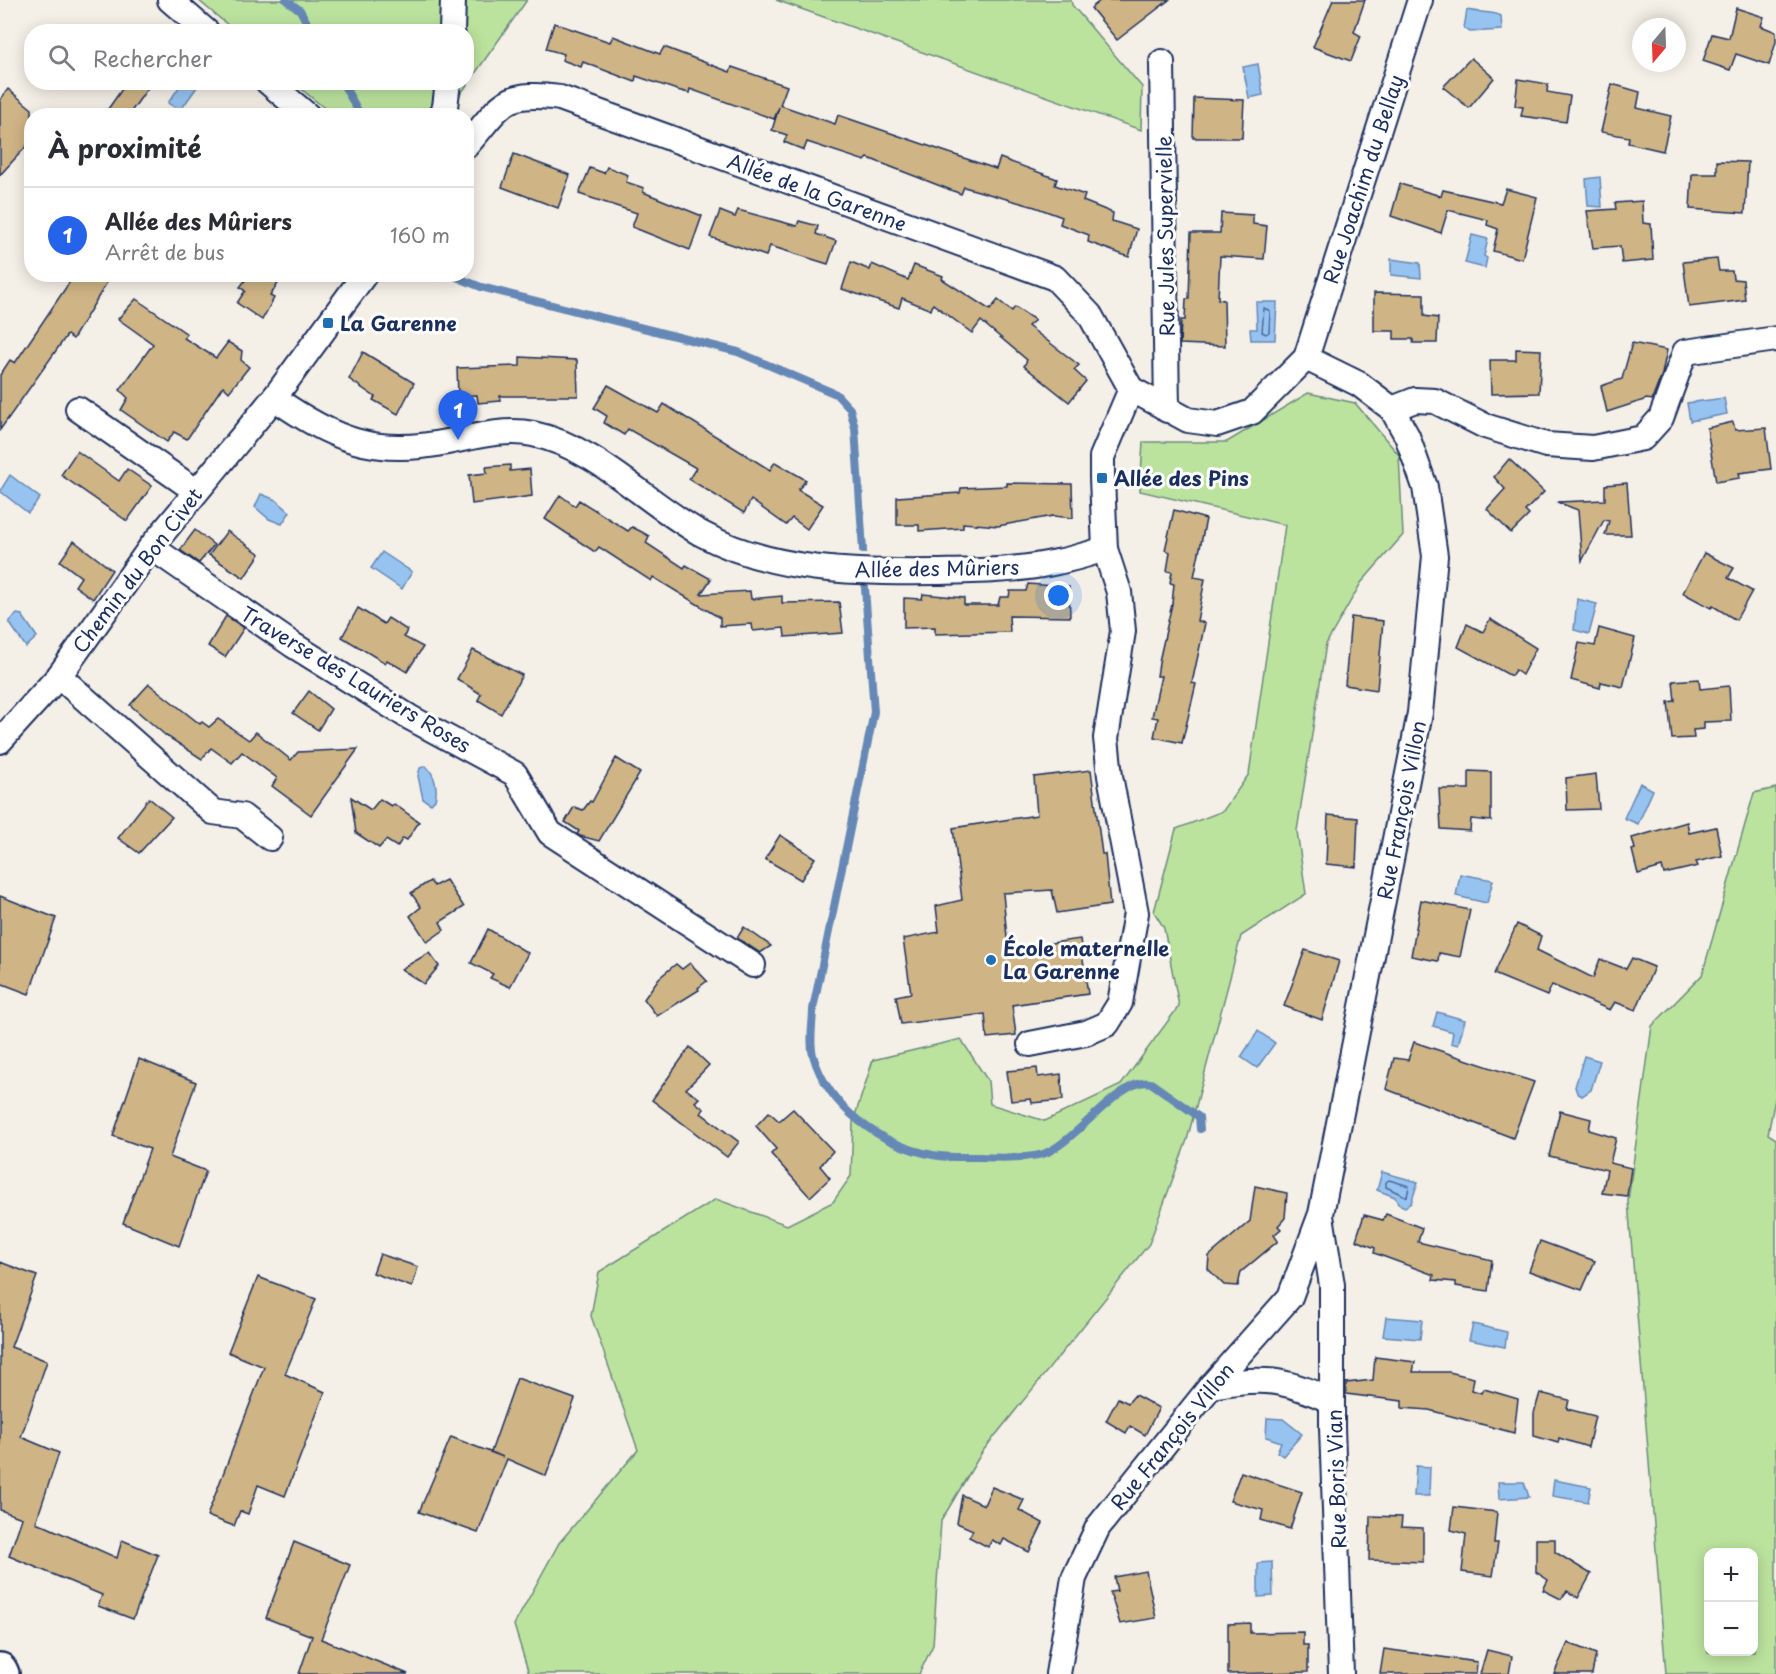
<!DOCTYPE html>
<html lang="fr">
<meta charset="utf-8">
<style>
:root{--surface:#fff;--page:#f7f7f7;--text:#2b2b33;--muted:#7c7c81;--line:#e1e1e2;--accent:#2563eb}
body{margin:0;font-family:"Playpen Sans",sans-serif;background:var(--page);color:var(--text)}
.controls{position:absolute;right:18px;bottom:18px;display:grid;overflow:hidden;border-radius:12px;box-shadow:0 3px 15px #0003}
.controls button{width:54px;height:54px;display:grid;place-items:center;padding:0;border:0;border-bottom:2px solid var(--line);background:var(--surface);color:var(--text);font:30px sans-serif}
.compass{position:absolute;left:1632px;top:18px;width:54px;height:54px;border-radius:50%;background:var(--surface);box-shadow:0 3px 15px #0003;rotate:199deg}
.you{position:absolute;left:1059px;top:596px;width:21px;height:21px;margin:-15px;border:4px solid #fff;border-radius:50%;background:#1a73e8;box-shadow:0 0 0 9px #1a73e833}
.badge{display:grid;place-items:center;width:39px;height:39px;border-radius:50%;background:var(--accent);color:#fff;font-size:20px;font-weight:700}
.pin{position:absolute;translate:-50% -50px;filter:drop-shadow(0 2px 3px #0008)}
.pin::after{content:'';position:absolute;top:32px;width:21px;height:18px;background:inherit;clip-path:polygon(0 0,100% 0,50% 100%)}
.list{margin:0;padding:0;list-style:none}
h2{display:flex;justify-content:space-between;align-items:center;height:78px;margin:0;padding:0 24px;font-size:26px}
h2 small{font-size:20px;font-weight:400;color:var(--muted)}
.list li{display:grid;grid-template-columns:39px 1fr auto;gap:18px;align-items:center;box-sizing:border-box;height:96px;padding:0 24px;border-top:2px solid var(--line)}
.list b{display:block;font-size:22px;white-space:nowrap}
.list p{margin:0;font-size:20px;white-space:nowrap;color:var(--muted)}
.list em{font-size:20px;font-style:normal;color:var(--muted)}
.icon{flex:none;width:33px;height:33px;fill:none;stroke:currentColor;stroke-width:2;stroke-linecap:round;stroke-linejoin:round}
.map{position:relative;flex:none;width:1776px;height:1674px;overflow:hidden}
.search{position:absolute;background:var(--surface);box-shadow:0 3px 15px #0003;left:24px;top:24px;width:450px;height:66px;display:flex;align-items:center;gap:15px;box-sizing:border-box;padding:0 21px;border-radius:24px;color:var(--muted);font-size:22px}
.panel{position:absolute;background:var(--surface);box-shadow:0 3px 15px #0003;left:24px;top:108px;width:450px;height:174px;border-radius:24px}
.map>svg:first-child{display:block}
</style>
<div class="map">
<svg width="1776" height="1674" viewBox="0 0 1776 1674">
<rect width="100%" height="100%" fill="#f5f0e7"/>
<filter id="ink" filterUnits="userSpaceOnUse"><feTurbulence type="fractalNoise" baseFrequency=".0167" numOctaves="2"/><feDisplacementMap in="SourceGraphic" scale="12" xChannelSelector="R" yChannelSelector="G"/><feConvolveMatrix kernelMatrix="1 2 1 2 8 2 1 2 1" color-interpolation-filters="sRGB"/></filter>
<g filter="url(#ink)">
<g fill="#bce39e" stroke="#6c897e" stroke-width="1.5" fill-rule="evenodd">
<polygon points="198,0 527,0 445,116 333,115 294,83 466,82 466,32 235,31"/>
<polygon points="776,0 1071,0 1072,5 1142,87 1141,130"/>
<polygon points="1308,393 1355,403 1399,455 1403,535 1361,583 1326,644 1297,831 1306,894 1241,936 1187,1140 1149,1244 982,1452 941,1521 933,1645 919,1674 529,1674 514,1625 559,1543 638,1450 591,1316 599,1272 716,1199 787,1225 833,1202 851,1176 853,1122 873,1060 961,1039 988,1081 990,1104 1045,1121 1121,1085 1179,1006 1164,928 1154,912 1176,829 1223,811 1249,774 1285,525 1140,491 1143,442 1227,442"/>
<path d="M 1776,788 L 1776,1094 L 1768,1134 L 1776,1139 L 1776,1674 L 1666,1674 L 1628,1201 L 1652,1026 L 1702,975 L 1754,793 ZM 1708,1552 L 1754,1552 L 1754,1652 L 1708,1652 Z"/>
</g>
<g fill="#97c3f0" stroke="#6588b6" stroke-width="1.5">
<path d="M 1467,10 C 1477,13 1493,11 1501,16 L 1502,30 L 1470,32 L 1464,28 Z"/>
<polygon points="1258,64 1263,95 1249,98 1243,67"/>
<polygon points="182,83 196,83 197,87 180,111 168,103"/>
<polygon points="1600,177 1602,207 1588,206 1586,179"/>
<polygon points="1472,235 1488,239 1484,256 1487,258 1485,268 1465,263"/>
<polygon points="1391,259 1420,263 1421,278 1391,275"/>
<polygon points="1256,302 1277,302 1275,340 1251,340 1250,329 1257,329"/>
<polygon points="1724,398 1727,414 1690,421 1687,403"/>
<polygon points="10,475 40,498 28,513 0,491"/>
<polygon points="261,494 276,500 290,512 282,524 269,519 255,507"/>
<polygon points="382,552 412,572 402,589 371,568"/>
<polygon points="1577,599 1597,604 1589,634 1574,630"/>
<polygon points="17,614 22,615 37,637 26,647 9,622"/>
<path d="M 426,766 C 435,775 438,788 435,800 L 431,804 L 423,799 L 418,776 L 420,768 Z"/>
<polygon points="1640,783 1653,790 1638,824 1624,818"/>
<polygon points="1460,874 1493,880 1487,903 1456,896"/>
<polygon points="1437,1012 1465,1020 1458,1045 1451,1043 1453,1032 1433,1026"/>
<polygon points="1258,1031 1275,1043 1257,1068 1241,1057"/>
<polygon points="1584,1056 1600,1061 1591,1090 1582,1096 1577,1093 1575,1087"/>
<polygon points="1382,1172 1418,1182 1411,1203 1405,1207 1398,1204 1395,1197 1377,1190"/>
<polygon points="1386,1317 1422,1320 1420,1339 1383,1336"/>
<polygon points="1473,1324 1507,1332 1505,1347 1469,1340"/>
<polygon points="1267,1418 1283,1419 1302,1434 1283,1456 1277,1452 1281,1442 1266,1437"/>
<polygon points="1416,1466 1430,1467 1429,1496 1414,1496"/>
<polygon points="1554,1480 1591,1487 1588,1502 1552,1496"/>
<polygon points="1498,1482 1524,1482 1529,1497 1499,1499"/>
<polygon points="1272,1562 1273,1596 1258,1597 1258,1563"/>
</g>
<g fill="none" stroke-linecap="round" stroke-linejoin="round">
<g stroke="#4d6a98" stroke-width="1.5">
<polygon points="1264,308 1270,311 1269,332 1266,334 1262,332"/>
<polygon points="1389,1180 1409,1186 1407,1197 1386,1187 1386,1182"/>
</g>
<g stroke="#6588b6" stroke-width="8">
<polyline points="286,0 300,10 312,32"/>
<polyline points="342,82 361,116"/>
<polyline points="449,274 481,287 738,352 836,394 850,409 855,428 863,550"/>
<path d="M 865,588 L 874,712 L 813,1009 C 813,1023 809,1041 813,1055 C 828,1108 881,1145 933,1155 C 948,1158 964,1157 979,1157 C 999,1158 1024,1159 1043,1154 C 1075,1144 1121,1075 1151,1083 L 1199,1117 L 1200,1129"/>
</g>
</g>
<g fill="#cfb485" stroke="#1b2f5e" stroke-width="1.5">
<polygon points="1101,0 1169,0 1117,40 1091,8"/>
<polygon points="1333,0 1365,0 1354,32 1361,36 1351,61 1313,47"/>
<polygon points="1736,8 1764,17 1761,26 1776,32 1776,42 1769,65 1736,54 1730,70 1703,61 1712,34 1729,38"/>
<polygon points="554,23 610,42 613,36 660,54 664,47 730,72 732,67 787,86 780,105 835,124 838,115 996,169 1000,158 1057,179 1055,185 1085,195 1083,201 1113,213 1112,221 1137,229 1129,257 1088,242 1089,235 1060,224 1062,217 1035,207 964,187 961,194 868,158 865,161 807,142 804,150 784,142 787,135 772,130 779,107 774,119 690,89 689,93 677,90 636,76 635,82 583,62 581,67 562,60 564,54 546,49"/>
<polygon points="1471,58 1494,78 1469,108 1443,87"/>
<polygon points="1518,79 1548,84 1547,92 1570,96 1566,122 1521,116 1523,107 1515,106"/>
<polygon points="127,82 152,82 128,116 103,116"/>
<polygon points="1612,84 1640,92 1637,108 1671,116 1663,151 1628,143 1629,137 1601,132"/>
<polygon points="8,89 32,109 32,140 0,175 0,100"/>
<polygon points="1194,98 1244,100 1242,138 1193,138"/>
<polygon points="514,154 570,175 558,208 502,187"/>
<polygon points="1717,161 1748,162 1745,213 1690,209 1692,174 1717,174"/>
<polygon points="607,167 628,175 626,182 644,188 643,192 702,216 690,250 632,227 637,213 579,194 590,168 604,173"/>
<polygon points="1400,184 1441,196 1443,190 1501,203 1506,189 1537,197 1522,259 1493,251 1498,229 1487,225 1488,220 1448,210 1441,233 1391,216"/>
<polygon points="1642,201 1643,223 1651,224 1653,260 1622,263 1620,246 1593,248 1587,211 1616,209 1615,203"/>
<polygon points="738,210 797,226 799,221 818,226 816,234 836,241 828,264 770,246 766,256 710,237 720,211 735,217"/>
<polygon points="1221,213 1253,215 1253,224 1267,226 1264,259 1220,256 1218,299 1224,300 1225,346 1180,344 1181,320 1185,320 1186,299 1189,299 1191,233 1220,233"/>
<polygon points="1717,259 1719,271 1732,271 1733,279 1743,280 1745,300 1689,307 1683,262"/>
<polygon points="851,262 870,270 872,264 908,280 914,265 943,276 942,279 990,310 998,300 1012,311 1015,307 1035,320 1028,326 1079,365 1074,370 1086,381 1069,402 1024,366 1027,360 981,321 972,333 933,304 931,310 902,298 899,308 842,289"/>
<polygon points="75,274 112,274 73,339 67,335 0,430 0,375 10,360 15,363"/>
<polygon points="250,274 269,274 279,282 270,296 274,298 262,320 237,303 245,291 240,287"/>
<polygon points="1374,293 1424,294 1424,316 1438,318 1437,343 1413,343 1413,339 1394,339 1394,331 1374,331"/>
<polygon points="136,299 187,334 184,338 216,358 228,342 242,351 241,360 249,367 229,392 223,386 187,439 174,432 167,442 121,410 128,398 120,390 153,344 118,319"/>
<polygon points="1632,343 1667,350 1662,374 1652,400 1647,399 1607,412 1601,386 1622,379"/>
<polygon points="1516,349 1541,350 1539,393 1491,394 1490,360 1516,360"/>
<polygon points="363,352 414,383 398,414 373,400 375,397 349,379"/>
<polygon points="520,357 577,360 578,396 500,396 500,401 478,403 477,395 458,396 457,368 520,366"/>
<polygon points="608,385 658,413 664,404 770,470 775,462 806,480 798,490 823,505 807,529 792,518 786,525 751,500 744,513 689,479 696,468 628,429 624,435 604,423 607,416 594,408"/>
<polygon points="1733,422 1735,430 1766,428 1771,469 1739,473 1740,478 1716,482 1707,428"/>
<polygon points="77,451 119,481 127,469 152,486 127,521 61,475"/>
<polygon points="1509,459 1544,492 1525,511 1529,515 1511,533 1487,509 1505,489 1494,477"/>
<polygon points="510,465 510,471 530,469 532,496 472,504 469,475 487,473 486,467"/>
<polygon points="1007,483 1072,484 1073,518 1053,516 998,526 963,523 963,528 919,531 919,525 897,525 897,497 960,493 961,488 1007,486"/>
<polygon points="1627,483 1631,535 1605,535 1609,521 1604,520 1582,561 1578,510 1557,502 1605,500 1605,485"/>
<polygon points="560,495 575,506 579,500 628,531 632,527 640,531 649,536 646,543 684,568 686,565 711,579 701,594 750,591 751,599 782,596 782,603 839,602 843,633 785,637 784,628 753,631 752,624 720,626 720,618 653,577 651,581 599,547 595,552 545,519"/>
<polygon points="1174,510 1206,519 1194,577 1205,579 1197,621 1205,623 1192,683 1196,684 1182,743 1154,737 1158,718 1152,717 1161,676 1157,676 1160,657 1172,604 1174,584 1170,583 1172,572 1167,571 1170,552 1165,550"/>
<polygon points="195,530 214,545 199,563 180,550"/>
<polygon points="227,531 260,554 244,578 209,555"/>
<polygon points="74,541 112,570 93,599 75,586 81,577 60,561"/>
<polygon points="1704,553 1734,568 1728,578 1752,591 1736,620 1713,606 1711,608 1683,593"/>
<polygon points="1028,584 1069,587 1070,617 1009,616 1010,632 935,634 935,627 904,628 904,598 922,599 923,594 964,598 964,605 998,605 1000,597 1009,597 1010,591 1026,591"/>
<polygon points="358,608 384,624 388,618 407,630 404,637 423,647 407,672 387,660 385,663 342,637"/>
<polygon points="226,616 244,628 225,657 208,646"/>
<polygon points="1351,617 1383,621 1377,690 1345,685"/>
<polygon points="1490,619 1536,648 1522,675 1515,670 1511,676 1458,647 1467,624 1483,632"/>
<polygon points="1599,628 1635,638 1623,687 1601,682 1600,688 1571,680 1579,643 1595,646"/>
<polygon points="473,650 522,675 501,714 478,700 481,694 457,679"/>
<polygon points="1699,679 1700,689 1729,686 1731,721 1704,722 1704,729 1693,730 1694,738 1672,739 1668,702 1675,701 1673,681"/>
<polygon points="149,684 200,724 202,722 209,727 218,719 249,740 256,732 291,760 298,752 358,749 311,815 272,786 277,778 242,752 232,763 211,748 202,759 165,735 130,705"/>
<polygon points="309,691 331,709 318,730 293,713"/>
<polygon points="616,758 640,773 599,841 580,836 577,834 579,831 565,822 574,807 583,810 590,801 592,802"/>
<polygon points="1091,770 1102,854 1105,854 1110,905 1057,913 1052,890 1003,893 1008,949 1080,939 1088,994 1012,1005 1016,1035 987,1038 985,1014 901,1024 896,996 911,993 903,939 939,932 936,906 962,900 953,828 1037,815 1034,777"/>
<polygon points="1469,771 1491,772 1491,821 1471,819 1470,831 1441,829 1439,789 1469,789"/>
<polygon points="1596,774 1599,809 1567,810 1566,778"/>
<polygon points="351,797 371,810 380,799 391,806 394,804 419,822 407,840 403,838 397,847 386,840 379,848 356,833"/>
<polygon points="149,798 172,817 139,853 118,838"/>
<polygon points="1328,815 1358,818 1356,867 1326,864"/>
<polygon points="1687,822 1689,833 1716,827 1722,856 1696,862 1698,866 1664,874 1662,867 1638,874 1632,850 1635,849 1632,838"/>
<polygon points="780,835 815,858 801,880 765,859"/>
<polygon points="446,880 464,907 440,922 444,930 427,942 410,916 421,907 411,893 430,881 434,886"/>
<polygon points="0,896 56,918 29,994 0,983"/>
<polygon points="1421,900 1470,910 1460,957 1439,953 1438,961 1411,956"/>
<polygon points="1517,924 1541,936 1537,950 1593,978 1600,959 1626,969 1632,958 1654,967 1636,1010 1615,1002 1610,1010 1552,985 1547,996 1494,974"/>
<polygon points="744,927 771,946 760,953 737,938"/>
<polygon points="488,929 528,953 510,987 490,978 493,974 471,963"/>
<polygon points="1305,950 1339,961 1322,1020 1284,1006"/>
<polygon points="429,953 439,966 424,984 401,969"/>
<polygon points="690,963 707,981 698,988 699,990 657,1016 644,999 659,978 676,964 682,969"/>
<polygon points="1414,1042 1534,1082 1513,1138 1386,1089 1394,1058 1408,1060"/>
<polygon points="690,1047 709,1065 686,1089 699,1098 695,1102 704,1109 701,1113 739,1142 727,1157 652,1100"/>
<polygon points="139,1059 196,1082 170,1157 206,1171 179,1246 123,1223 150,1149 113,1136"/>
<polygon points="1037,1068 1038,1077 1061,1074 1063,1100 1032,1103 1031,1099 1011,1101 1007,1071"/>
<polygon points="793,1109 833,1151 820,1166 830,1178 810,1197 771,1154 776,1149 756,1126 769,1112 779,1121"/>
<polygon points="1560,1111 1591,1119 1589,1130 1616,1138 1610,1163 1631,1168 1627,1196 1602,1193 1607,1170 1549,1156"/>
<polygon points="1255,1186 1287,1193 1285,1218 1278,1226 1281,1229 1274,1235 1278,1241 1241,1272 1238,1286 1224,1285 1208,1269 1209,1256 1250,1221"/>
<polygon points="1386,1214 1422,1228 1418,1242 1492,1260 1488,1291 1456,1286 1456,1282 1433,1280 1434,1275 1374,1253 1375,1248 1356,1240 1364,1215 1383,1220"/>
<polygon points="1540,1241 1595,1261 1582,1290 1529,1271"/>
<polygon points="380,1254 418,1267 412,1287 373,1273"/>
<polygon points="0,1262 37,1276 11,1347 47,1361 21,1437 59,1453 36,1522 117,1558 122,1540 158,1555 133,1619 98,1606 102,1595 9,1556 22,1518 0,1510"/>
<polygon points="258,1277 316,1299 285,1374 325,1392 285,1496 258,1485 248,1514 240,1511 234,1526 207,1516 264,1367 228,1352"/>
<polygon points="1375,1357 1415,1362 1413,1372 1449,1372 1474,1378 1472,1390 1482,1393 1484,1389 1518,1399 1514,1433 1429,1410 1402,1408 1402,1401 1346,1394 1346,1383 1373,1380"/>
<polygon points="517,1378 575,1399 546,1476 507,1459 478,1533 419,1512 451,1437 503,1457 491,1452"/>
<polygon points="1540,1393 1569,1400 1567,1409 1595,1416 1588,1447 1559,1438 1558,1443 1534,1436 1534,1413"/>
<polygon points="1135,1395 1159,1408 1145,1435 1130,1426 1126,1433 1106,1421 1118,1398 1128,1403"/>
<polygon points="1241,1472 1302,1492 1290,1529 1261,1520 1263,1510 1230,1501"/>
<polygon points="992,1487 1024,1500 1019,1510 1043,1523 1029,1552 1004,1539 1001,1545 992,1540 988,1547 969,1537 973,1530 957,1523 962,1495 984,1505"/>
<polygon points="1454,1507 1497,1512 1494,1543 1498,1543 1493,1576 1462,1572 1466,1534 1451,1530"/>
<polygon points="1370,1516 1402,1517 1401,1527 1423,1528 1423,1562 1369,1560"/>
<polygon points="1536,1539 1555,1539 1555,1552 1591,1574 1578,1598 1567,1591 1561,1599 1543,1590 1548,1580 1536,1572"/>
<polygon points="294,1542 350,1565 321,1639 408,1674 299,1674 312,1636 266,1618"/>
<polygon points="1146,1571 1156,1618 1120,1624 1110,1592 1117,1591 1114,1577"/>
<polygon points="1250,1623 1250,1633 1303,1632 1303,1645 1308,1645 1308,1672 1228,1674 1228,1624"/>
<polygon points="1568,1643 1596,1654 1592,1674 1554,1674"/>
<polygon points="1384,1649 1477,1662 1476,1674 1380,1674"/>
<polygon points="1487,1650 1512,1656 1509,1674 1480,1674"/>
</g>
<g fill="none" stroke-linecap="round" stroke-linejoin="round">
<g stroke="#1b2f5e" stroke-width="28">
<g id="street">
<polyline points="170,0 207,32"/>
<polyline points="452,32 453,0"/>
<polyline points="1162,62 1167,410"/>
<polyline points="268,82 308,116"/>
<polyline points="441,116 445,107 448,82"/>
<path d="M 466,146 C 502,105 502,90 560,98 L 1055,278 L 1090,315 L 1131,389"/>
<polyline points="1131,389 1188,420 1217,424 1252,412 1306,358 1420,0"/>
<path d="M 274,398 C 333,439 374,457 447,442 C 474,437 505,428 533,434 C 596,447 645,502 700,533 C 771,572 857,573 935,572 C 976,571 1017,571 1057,562 C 1073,559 1089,554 1105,549"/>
<polyline points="78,409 196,491"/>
<polyline points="1392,409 1415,400 1435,401 1485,426 1546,445 1593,448 1643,438 1661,418 1685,352 1776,339"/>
<polyline points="151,547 293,645 409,717 515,774 550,833 753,965"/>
<polyline points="59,676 213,812 242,816 270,838"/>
<polyline points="0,741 59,676 151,547 274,398 365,274"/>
<polyline points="1030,1044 1086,1033 1107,1024 1120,1003 1136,913 1110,776 1106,738 1123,631 1119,592 1105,549 1102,478 1102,457 1131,389"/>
<polyline points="1321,1216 1332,1285 1332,1428 1341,1674"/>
<path d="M 1211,1386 C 1263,1376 1284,1379 1332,1401"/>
<polyline points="1058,1674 1074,1578 1098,1527 1211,1386 1290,1297 1321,1214 1420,713 1435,556 1425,487 1407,436 1392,409 1359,384 1306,358"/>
</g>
</g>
<g stroke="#1b2f5e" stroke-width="38">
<polyline id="secondary" points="0,1670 2,1674"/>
</g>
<use href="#street" stroke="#fff" stroke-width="24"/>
<use href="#secondary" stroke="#fff" stroke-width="33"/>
</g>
</g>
<g fill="#1f6fb2" stroke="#fff" stroke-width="2">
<rect x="322" y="317" width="12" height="12" rx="3"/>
<rect x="1096" y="472" width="12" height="12" rx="3"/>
<circle cx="991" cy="960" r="6"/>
</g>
<g text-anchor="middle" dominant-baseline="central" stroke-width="6" stroke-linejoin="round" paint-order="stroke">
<g font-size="20" fill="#1b2f5e" stroke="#fff">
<text transform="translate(1363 179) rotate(-72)">Rue Joachim du Bellay</text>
<text transform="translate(817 192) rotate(20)">Allée de la Garenne</text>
<text transform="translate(1165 236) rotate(-91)">Rue Jules Supervielle</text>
<text transform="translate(937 568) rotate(-1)">Allée des Mûriers</text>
<text transform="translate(137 570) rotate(-53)">Chemin du Bon Civet</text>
<text transform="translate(356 679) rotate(31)">Traverse des Lauriers Roses</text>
<text transform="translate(1401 810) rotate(-79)">Rue François Villon</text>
<text transform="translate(1172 1436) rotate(-51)">Rue François Villon</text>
<text transform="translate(1336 1479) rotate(-92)">Rue Boris Vian</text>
</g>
<g font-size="20" font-weight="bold" fill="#1b2f5e" stroke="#fff" text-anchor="start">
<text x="340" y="323">La Garenne</text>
<text x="1114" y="478">Allée des Pins</text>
<text x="1003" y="948">École maternelle<tspan x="1003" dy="23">La Garenne</tspan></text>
</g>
</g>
</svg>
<div class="controls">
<button>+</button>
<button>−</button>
</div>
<svg class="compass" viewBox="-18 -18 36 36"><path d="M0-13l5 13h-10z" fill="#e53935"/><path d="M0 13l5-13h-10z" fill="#7c7c81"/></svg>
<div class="you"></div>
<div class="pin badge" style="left:458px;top:440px">1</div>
<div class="search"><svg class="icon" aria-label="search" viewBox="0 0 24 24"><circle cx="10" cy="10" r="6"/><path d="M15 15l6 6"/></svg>Rechercher</div>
<section class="panel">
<h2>À proximité<small></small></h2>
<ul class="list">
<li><span class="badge">1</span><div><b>Allée des Mûriers</b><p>Arrêt de bus</p></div><em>160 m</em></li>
</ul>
</section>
</div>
